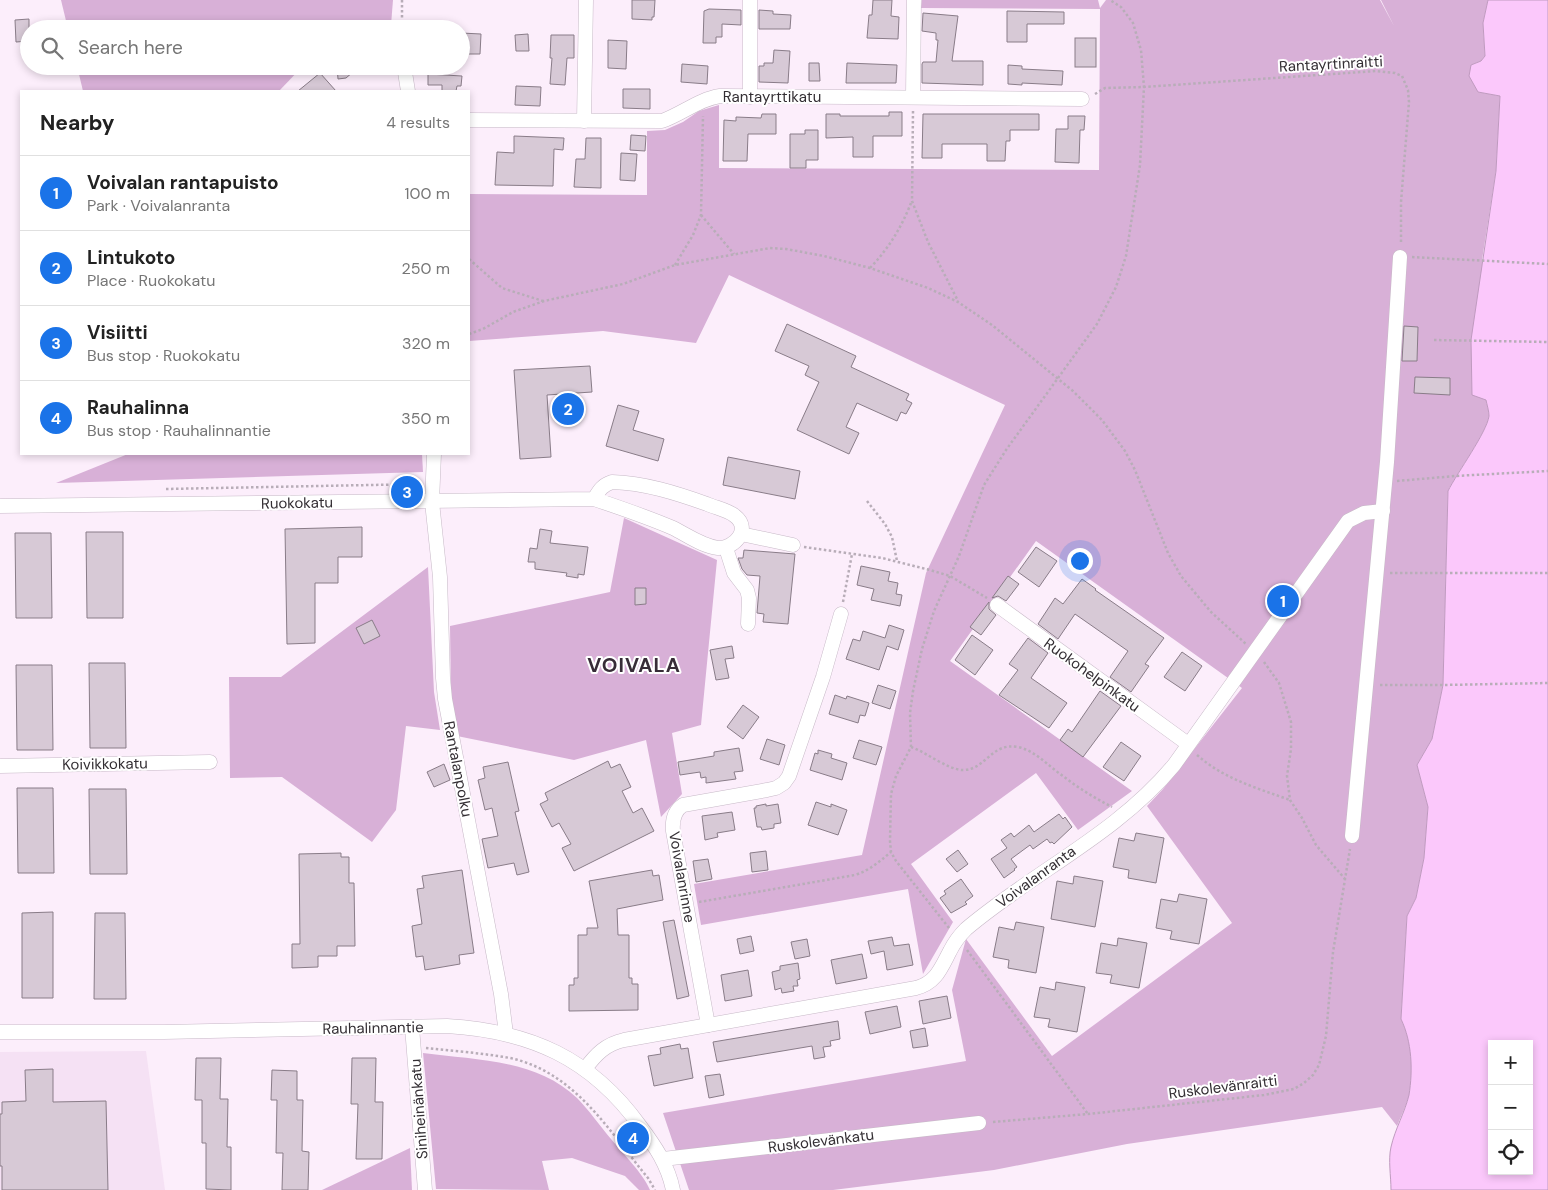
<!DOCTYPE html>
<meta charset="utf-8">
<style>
:root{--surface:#fff;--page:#f2f2f2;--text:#222;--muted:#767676;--line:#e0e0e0;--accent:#1a73e8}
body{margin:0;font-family:"DM Sans",sans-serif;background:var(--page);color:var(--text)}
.controls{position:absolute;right:15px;bottom:15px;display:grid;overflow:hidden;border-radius:0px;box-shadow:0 2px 8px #0003}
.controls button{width:45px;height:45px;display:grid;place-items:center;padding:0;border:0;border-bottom:1px solid var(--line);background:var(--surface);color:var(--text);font:25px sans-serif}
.you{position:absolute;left:1079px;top:560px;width:18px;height:18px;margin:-12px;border:4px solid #fff;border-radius:50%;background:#1a73e8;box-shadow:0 0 0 8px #1a73e833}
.badge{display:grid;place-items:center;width:32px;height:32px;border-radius:50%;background:var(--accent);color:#fff;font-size:16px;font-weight:700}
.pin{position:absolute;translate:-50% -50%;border:2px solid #fff;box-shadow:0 1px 5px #0006}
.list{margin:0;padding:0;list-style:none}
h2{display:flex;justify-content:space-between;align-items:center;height:65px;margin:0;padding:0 20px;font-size:21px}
h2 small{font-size:16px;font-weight:400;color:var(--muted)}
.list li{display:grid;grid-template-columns:32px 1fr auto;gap:15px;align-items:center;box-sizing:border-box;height:75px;padding:0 20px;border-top:1px solid var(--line)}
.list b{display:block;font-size:19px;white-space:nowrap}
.list p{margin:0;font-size:16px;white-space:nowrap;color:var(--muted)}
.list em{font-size:16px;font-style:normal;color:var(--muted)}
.icon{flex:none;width:28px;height:28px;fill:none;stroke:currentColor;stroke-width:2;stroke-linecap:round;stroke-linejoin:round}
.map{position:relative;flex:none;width:1548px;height:1190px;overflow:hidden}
.search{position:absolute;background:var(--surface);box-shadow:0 2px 8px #0003;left:20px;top:20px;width:450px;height:55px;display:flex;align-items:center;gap:12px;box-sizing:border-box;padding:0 18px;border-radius:28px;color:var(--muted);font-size:19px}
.panel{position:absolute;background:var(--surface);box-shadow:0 2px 8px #0003;left:20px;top:90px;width:450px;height:365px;border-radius:0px}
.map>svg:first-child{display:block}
</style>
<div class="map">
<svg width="1548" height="1190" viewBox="0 0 1548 1190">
<rect width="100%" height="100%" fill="#fceefb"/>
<polygon fill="#f5e1f4" points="146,1051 165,1190 0,1190 0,1052"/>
<g fill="#d8b0d7">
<polygon points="61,0 393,0 391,25 351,29 68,29"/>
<path d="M 922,0 L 1098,0 L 1100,8 L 1106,0 L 1380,0 L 1394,26 L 1381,0 L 1488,0 L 1483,23 L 1485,56 L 1481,61 L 1471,65 L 1478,92 L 1500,96 L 1496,171 L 1482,260 L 1486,400 C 1487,405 1489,411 1489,416 C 1487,432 1457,473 1448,491 L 1443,685 L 1432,739 L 1417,765 L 1428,807 L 1424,858 L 1416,898 L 1407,916 L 1401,1019 C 1412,1042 1414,1071 1409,1096 C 1406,1106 1401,1116 1397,1126 L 1382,1107 L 1127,1144 L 994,1170 L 833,1190 L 689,1190 L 663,1113 L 966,1061 L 952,990 L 966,939 L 1052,1056 L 1232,923 L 1147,806 L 1163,789 L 1242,688 L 1036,541 L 950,661 L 1132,791 L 1078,830 L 1036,773 L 911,864 L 953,922 L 923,974 L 908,889 L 701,925 L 694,884 L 862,855 L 926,573 L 1005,405 L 729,275 L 696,343 L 603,331 L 469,341 L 469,194 L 647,195 L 647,131 L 665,130 L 683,122 L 699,111 L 719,105 L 719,168 L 1099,170 L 1100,9 L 921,8 Z"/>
<polygon points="77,66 303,66 279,91 83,91"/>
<polygon points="128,454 422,454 423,472 56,483"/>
<polygon points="624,518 717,560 701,725 672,733 682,794 661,817 646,740 574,760 457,736 451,696 450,626 610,592"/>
<polygon points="428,567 434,692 440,730 406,726 396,810 372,842 282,777 230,778 229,677 281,677"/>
<path d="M 423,1053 C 475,1060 536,1059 577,1098 C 589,1110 600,1126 611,1139 C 623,1154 643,1173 650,1190 L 639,1190 L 625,1176 L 572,1158 L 542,1161 L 549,1190 L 436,1189 Z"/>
<polygon points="410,1148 412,1190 322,1190"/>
</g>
<path fill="#fbc8fb" stroke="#bf9abf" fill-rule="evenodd" d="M 1488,0 L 1548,0 L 1548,1190 L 1391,1190 C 1391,1176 1388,1160 1391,1147 C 1395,1129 1405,1112 1409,1095 C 1413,1070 1412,1042 1401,1019 L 1407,916 L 1416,898 L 1424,858 L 1428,807 L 1417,765 L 1432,739 L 1443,685 L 1448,491 C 1457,473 1487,432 1489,416 C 1489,411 1487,405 1486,400 L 1472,395 L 1471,340 L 1496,171 L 1500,96 L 1478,92 L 1469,76 L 1471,65 L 1481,61 L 1485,56 L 1483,23 ZM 1492,1044 L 1529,1044 L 1529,1171 L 1492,1171 Z"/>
<g fill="#d7c9d6" stroke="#897c88">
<polygon points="632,0 655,0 654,17 652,17 652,20 632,19"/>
<polygon points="873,0 892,0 891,16 899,17 898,39 867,38 869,15 872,15"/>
<polygon points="709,9 741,10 741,25 722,24 722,37 716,37 716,43 703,43 704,11"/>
<polygon points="759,10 773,11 773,14 791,15 790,29 759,29"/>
<polygon points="1007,11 1064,12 1064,24 1027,24 1027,42 1007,42"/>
<polygon points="923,13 958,16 952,61 983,61 983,85 922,83 922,64 923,62 936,62 938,40 936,40 936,33 922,31"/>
<polygon points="29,19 29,41 16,42 15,20"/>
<polygon points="461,33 481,34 480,54 461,54"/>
<polygon points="528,34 529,51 516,51 515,35"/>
<polygon points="551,35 574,35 574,58 567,58 565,85 550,84 552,58 550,58"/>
<rect x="1075" y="38" width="21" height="29"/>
<polygon points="608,40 627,41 626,69 608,68"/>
<polygon points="774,50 790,51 788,83 759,82 759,66 764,66 764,63 773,63"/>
<polygon points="809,63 819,63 820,81 809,81"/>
<polygon points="847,63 897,65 896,83 846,83"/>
<polygon points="682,64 708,66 707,84 681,82"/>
<polygon points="1008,65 1022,66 1022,69 1063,71 1062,85 1022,83 1022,85 1008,84"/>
<polygon points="337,66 360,66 346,78 338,79"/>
<polygon points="320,73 336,91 298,91"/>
<polygon points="428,74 462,76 461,86 457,86 456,91 442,91 442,85 428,85"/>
<polygon points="516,86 541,87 540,106 515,105"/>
<polygon points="623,89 650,89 650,109 623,108"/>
<polygon points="889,112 902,112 902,136 873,136 873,157 853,157 853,137 826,138 826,114 840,114 840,116 889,116"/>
<polygon points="762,114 776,114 776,134 748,134 747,161 723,161 724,120 736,121 736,117 761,118"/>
<polygon points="923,114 1039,114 1039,130 1010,130 1010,141 1006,141 1005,161 987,161 987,144 942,144 942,158 922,158"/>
<polygon points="1068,116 1085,116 1084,130 1080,130 1079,163 1055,162 1056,129 1068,129"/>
<polygon points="805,130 818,130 818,160 806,160 806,168 790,168 790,134 805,134"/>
<polygon points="631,135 646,136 645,151 630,150"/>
<polygon points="514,136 564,138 563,150 554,149 553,186 495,185 497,152 514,153"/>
<polygon points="586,138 601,138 601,188 574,187 576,159 585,159"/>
<polygon points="621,153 637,154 635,181 620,180"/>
<polygon points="787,324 856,356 851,367 909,394 906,400 912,403 906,414 901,412 897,421 857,403 846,427 859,433 849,454 797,430 819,382 805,375 809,366 775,351"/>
<polygon points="1404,326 1418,327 1417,361 1402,361"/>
<polygon points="590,366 592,392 547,395 551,457 520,459 514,370"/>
<polygon points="1415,377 1450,378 1450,395 1414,393"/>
<polygon points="618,405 639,411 633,430 664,439 658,461 606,446"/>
<polygon points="728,457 800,471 795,499 723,485"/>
<polygon points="362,527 362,557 338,557 338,583 315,583 315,643 287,644 285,529"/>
<polygon points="540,529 552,531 550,543 588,547 584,575 578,574 578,578 566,576 567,573 535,569 535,562 528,562 530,548 537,549"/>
<polygon points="86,532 123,532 123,618 87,618"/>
<polygon points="15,533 51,533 52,618 16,618"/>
<polygon points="1036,547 1057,561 1039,587 1018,572"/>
<polygon points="744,550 795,554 788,624 763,622 764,614 757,613 760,576 747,575 742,569 738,558 743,558"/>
<polygon points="861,566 890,572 888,581 898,583 896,594 902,595 900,606 871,600 874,589 857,585"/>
<polygon points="1008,576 1019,584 1006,601 998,596 992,598"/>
<polygon points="1082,579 1096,589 1095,590 1164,638 1145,664 1149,666 1131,692 1110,677 1128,651 1075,614 1058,639 1038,624 1055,598 1063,604"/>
<polygon points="635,588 646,588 646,604 635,605"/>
<polygon points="989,602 989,609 996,615 981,635 970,627"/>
<polygon points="372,620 380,636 364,644 356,628"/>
<polygon points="889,625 904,630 898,650 887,646 879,670 846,659 853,639 860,641 863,631 885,638"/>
<polygon points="972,635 993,650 975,675 955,660"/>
<polygon points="1028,638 1048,653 1031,678 1067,703 1049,728 999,695 1018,670 1009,664"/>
<polygon points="732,646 734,658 725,659 729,678 716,680 710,650"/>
<polygon points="1182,652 1202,666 1185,691 1164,677"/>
<polygon points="89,663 125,663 126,748 90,748"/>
<polygon points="16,665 52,665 53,750 17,750"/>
<polygon points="878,685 896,691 890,709 872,703"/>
<polygon points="1100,691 1121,706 1083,757 1060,740 1068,729 1072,732"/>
<polygon points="835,695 846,699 847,696 869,703 865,716 860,715 858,723 829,714"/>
<polygon points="743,705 759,717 743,739 727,727"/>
<polygon points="767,739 785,745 779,765 760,759"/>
<polygon points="859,740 882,747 876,765 853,758"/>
<polygon points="1121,742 1141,756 1124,781 1103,767"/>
<polygon points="739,748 743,771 734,772 736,779 706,783 706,777 701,778 700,772 680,775 678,762 714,756 714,752"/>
<polygon points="818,750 832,754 831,758 847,763 842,780 810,770 815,753 818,754"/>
<polygon points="608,761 611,768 620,764 631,787 622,791 633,813 642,808 654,831 574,871 562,848 571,844 559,823 552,827 540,804 548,800 545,793"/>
<polygon points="508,762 519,811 515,812 529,872 517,875 514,863 488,868 482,839 498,836 492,808 485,810 478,780 485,778 483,767"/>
<polygon points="444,764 450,780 434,787 427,772"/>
<polygon points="17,788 53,788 54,873 18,873"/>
<polygon points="89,789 126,789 127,874 90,874"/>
<polygon points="816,802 831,807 831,804 847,810 838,835 808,825"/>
<polygon points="766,804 766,806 778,804 781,823 774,824 774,828 762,830 761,827 757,827 754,808 756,808 756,806"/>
<polygon points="732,812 735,830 717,833 718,837 705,840 702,816"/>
<polygon points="1059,814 1063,819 1065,817 1072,827 1054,844 1052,842 1050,843 1047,839 1033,849 1030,845 1011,859 1017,867 1014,869 1015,870 1004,878 991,859 1007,848 1001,840 1011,833 1014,837 1029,825 1034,832"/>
<polygon points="1136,833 1164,838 1156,883 1128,878 1129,870 1113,867 1119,838 1134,841"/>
<polygon points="958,850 968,864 957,872 946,859"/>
<polygon points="766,851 768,870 752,872 750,853"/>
<polygon points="341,853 341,857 349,857 349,883 354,883 355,946 337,946 337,956 318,956 318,967 292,968 292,944 300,944 299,854"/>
<polygon points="708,859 712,879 696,882 693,861"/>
<polygon points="462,870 474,953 459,955 460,964 425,970 423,956 416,957 412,926 422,924 417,889 424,888 422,876"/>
<polygon points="652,870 653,876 659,875 663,900 617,909 618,935 629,935 629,978 632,978 632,984 638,984 638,1010 569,1011 569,985 574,985 574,978 578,978 578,935 587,935 587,928 598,928 589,881"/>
<polygon points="1074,876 1103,881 1095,927 1051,919 1057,881 1073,884"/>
<polygon points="961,879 973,896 965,902 967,904 951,913 940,898 946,894 944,891"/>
<polygon points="1179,894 1207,899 1199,944 1170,939 1172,931 1156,928 1161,899 1177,902"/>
<polygon points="53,912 53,998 22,998 22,913"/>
<polygon points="95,913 125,913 126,999 94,999"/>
<polygon points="674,920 689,996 677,999 663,922"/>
<polygon points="1016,922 1044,927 1036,973 1008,968 1009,960 993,957 999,927 1014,930"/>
<polygon points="751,936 754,951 740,954 737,939"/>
<polygon points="892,937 894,946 909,944 913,965 887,970 884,951 871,954 868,941"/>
<polygon points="1118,938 1147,943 1139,988 1110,983 1112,975 1096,973 1101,943 1117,946"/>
<polygon points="807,939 810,956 795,959 791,942"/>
<polygon points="862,954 867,978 836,984 831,960"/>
<polygon points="798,963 800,979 797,980 798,986 793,986 794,991 782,993 781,988 775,990 772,972 780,970 780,966"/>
<polygon points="748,970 752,996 725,1001 721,975"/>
<polygon points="1056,982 1085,987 1077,1032 1048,1027 1050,1019 1034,1017 1040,987 1055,990"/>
<polygon points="947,996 951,1018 923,1024 919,1001"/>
<polygon points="897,1006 901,1027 870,1034 865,1012"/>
<polygon points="838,1021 840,1039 830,1041 831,1046 823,1047 825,1057 814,1059 812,1046 717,1062 713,1042"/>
<polygon points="925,1028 928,1046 913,1048 910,1031"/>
<polygon points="680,1044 681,1049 688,1048 693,1078 654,1086 648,1056 661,1054 660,1048"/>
<polygon points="196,1058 221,1058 220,1099 228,1099 227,1147 231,1147 231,1190 206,1189 206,1143 202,1143 202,1100 195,1100"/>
<polygon points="352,1058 376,1058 375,1102 383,1102 382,1159 356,1159 358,1104 351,1104"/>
<polygon points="53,1069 53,1102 106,1101 108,1190 2,1190 2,1166 0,1166 0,1114 2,1114 2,1102 26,1101 25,1070"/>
<polygon points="272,1070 297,1071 297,1100 303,1100 302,1151 309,1152 308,1190 282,1190 283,1153 276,1153 277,1100 271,1100"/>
<polygon points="720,1074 724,1095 709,1098 705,1076"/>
</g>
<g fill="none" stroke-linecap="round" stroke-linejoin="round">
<g stroke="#c7b9c7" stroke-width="15">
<g id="minor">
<polyline points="750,0 750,97"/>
<polyline points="404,66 408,91"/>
<polyline points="913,97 914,0"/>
<path d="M 469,120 L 662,121 C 682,114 699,99 720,96 L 1082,99"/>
<polyline points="584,121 586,0"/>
<polyline points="434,454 432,502 440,577 443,678 445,699 501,994 506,1034"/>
<path d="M 0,506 L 594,499 C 621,508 647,517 673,528 C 687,535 702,546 718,548 C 734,549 752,529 735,516 C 728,510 716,508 707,504 C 676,493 645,483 612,482 C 602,485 599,491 594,499"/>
<polyline points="741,534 793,545"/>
<polyline points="726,548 734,573 747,590 749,598 748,624"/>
<polyline points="997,605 1188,744"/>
<polyline points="0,766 210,762"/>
<polyline points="1352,836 1387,462 1400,257"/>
<path d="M 708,1025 L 673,831 C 672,820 674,811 683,805 L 767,790 L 776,788 L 784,783 L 789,776 L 823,677 L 841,614"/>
<polyline points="412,1027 425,1190"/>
<path d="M 0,1032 L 164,1032 L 447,1026 C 530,1031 591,1058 640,1126 C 655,1146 668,1165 673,1190"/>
<path d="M 585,1069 C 596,1054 606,1044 624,1040 L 916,988 C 936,983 941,968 950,951 C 954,943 959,936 966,929 C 1033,872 1117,834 1174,765 L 1348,521 L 1364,513 L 1383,511"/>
<polyline points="663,1159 979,1123"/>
</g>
</g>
<g stroke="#b8adb8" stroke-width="2.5" stroke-dasharray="2.5 2.5" stroke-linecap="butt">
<polyline points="402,0 402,29"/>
<polyline points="1095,94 1105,88 1144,87 1376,71 1395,73 1402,76 1408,90 1409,102 1401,202 1401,243"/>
<polyline points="913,111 912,201 928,242 958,301"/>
<polyline points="701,215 734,254"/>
<polyline points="1412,257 1548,264"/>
<polyline points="469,259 502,288 543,301"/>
<polyline points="675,265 693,235 701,215 703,116"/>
<path d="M 870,268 C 889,248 901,228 911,203"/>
<polyline points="469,334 483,329 513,312 544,301 623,284 675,265 770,248 786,249 824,256 870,268 928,288 958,302 992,325 1073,391 1102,420 1125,451 1135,470 1168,553 1181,576 1211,612 1246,644"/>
<polyline points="1434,340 1548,342"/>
<polyline points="1397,481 1455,476 1548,471"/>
<polyline points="166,489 421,484"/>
<polyline points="867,501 885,524 892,537 897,561"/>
<polyline points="804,547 882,558 930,570 950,576 987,598"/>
<polyline points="1390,573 1548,573"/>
<polyline points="843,602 852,554"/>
<polyline points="1264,662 1279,683 1291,722 1291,749 1287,776 1290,800 1302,818 1316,845 1345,879"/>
<polyline points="1380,685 1443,685 1548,683"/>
<path d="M 911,747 C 926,752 948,770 963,770 C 986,770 991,742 1018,747 C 1036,751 1048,766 1063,776 C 1078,788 1095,798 1112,807"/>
<path d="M 1197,755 C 1224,779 1257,788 1290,800"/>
<path d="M 699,902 L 855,875 C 870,870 879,862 891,852"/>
<polyline points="949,928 896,861 891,852 890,841 891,794 896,776 911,747 910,713 913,691 922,649 934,611 959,556 984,485 1006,450 1097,324 1116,287 1126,256 1140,165 1144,87 1141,50 1133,23 1121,7 1110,0"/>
<polyline points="967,950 1088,1114"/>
<path d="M 426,1048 C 453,1051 482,1053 510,1058 C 575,1072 609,1131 648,1178 L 655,1190"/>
<polyline points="993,1122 1088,1114 1264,1095 1294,1089 1304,1083 1313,1075 1319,1065 1326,1036 1333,952 1350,849"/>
</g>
<use href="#minor" stroke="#fff" stroke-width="14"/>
</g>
<g text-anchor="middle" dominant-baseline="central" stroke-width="4" stroke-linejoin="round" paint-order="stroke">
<g font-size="15" fill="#332e33" stroke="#fff">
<text transform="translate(1331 64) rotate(-3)">Rantayrtinraitti</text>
<text x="772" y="97">Rantayrttikatu</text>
<text transform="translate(297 503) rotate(-1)">Ruokokatu</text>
<text transform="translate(1092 675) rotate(36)">Ruokohelpinkatu</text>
<text transform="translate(105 764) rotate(-1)">Koivikkokatu</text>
<text transform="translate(458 769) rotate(79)">Rantalanpolku</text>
<text transform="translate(682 877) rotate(80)">Voivalanrinne</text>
<text transform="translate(1036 877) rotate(-36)">Voivalanranta</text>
<text transform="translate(373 1028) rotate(-1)">Rauhalinnantie</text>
<text transform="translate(1223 1087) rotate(-7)">Ruskolevänraitti</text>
<text transform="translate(419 1109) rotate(-94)">Siniheinänkatu</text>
<text transform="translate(821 1141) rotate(-7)">Ruskolevänkatu</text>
</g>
<g font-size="20" font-weight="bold" letter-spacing="1" fill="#372c37" stroke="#fff">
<text x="634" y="665">VOIVALA</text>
</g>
</g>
</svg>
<div class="controls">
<button>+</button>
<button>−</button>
<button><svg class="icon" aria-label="locate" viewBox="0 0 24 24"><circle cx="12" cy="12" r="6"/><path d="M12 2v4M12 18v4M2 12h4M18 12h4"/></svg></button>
</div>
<div class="you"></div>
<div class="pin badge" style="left:1283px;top:601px">1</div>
<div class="pin badge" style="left:568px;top:409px">2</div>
<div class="pin badge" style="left:407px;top:492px">3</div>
<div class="pin badge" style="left:633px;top:1138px">4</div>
<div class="search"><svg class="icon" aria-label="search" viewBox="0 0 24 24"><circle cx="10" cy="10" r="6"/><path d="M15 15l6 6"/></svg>Search here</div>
<section class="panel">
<h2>Nearby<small>4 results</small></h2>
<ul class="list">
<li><span class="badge">1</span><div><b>Voivalan rantapuisto</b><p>Park · Voivalanranta</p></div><em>100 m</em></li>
<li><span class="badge">2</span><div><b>Lintukoto</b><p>Place · Ruokokatu</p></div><em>250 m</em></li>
<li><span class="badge">3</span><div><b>Visiitti</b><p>Bus stop · Ruokokatu</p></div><em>320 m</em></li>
<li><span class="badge">4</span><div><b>Rauhalinna</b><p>Bus stop · Rauhalinnantie</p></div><em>350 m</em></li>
</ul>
</section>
</div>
